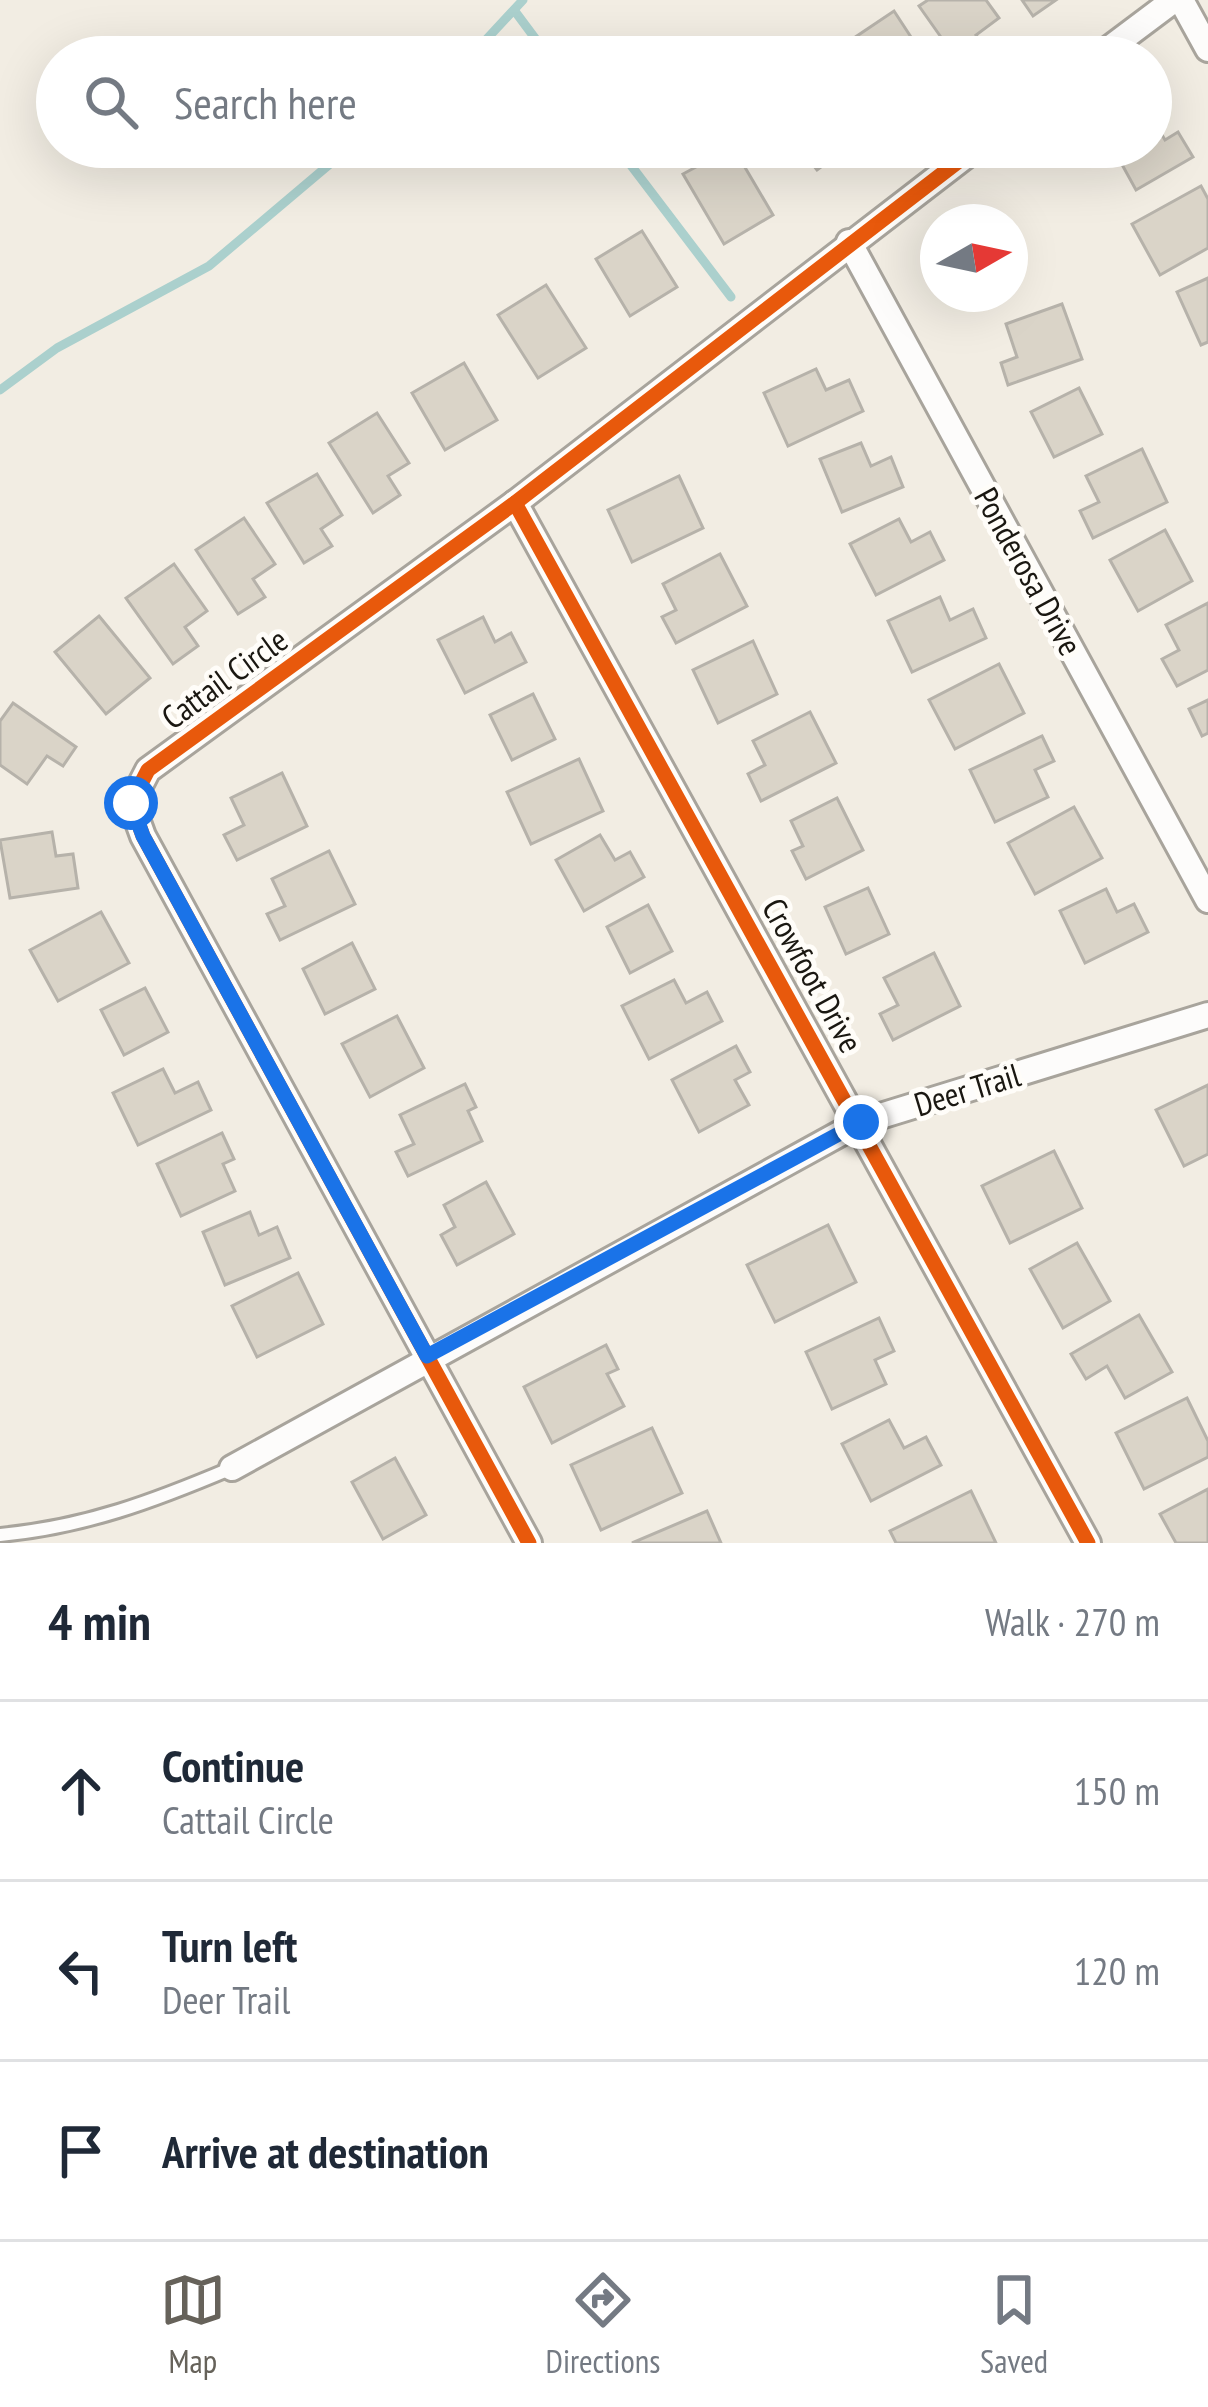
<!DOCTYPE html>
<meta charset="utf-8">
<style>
:root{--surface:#fff;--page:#f2f2f3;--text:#1f2937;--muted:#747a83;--line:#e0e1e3;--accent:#66625a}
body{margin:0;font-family:"PT Sans Narrow",sans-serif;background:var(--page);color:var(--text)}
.compass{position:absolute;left:920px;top:204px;width:108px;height:108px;border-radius:50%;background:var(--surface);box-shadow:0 12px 48px #0002;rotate:81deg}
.stop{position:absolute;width:36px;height:36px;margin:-27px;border:9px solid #1a73e8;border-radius:50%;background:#fff}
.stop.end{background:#1a73e8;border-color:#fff;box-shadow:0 3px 12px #0008}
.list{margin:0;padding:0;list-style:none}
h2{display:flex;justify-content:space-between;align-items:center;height:156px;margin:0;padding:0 48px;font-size:51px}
h2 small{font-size:39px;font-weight:400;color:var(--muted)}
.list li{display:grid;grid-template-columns:78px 1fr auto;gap:36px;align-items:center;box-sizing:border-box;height:180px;padding:0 48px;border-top:3px solid var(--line)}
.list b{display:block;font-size:45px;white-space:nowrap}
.list p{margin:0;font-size:39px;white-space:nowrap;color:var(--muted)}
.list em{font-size:39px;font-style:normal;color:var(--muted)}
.icon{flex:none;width:66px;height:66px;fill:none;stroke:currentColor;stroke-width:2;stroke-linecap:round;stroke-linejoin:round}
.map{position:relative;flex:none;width:1208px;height:1543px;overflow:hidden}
.search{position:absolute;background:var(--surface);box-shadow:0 12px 48px #0002;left:36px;right:36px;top:36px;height:132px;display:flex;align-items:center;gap:30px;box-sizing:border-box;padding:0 42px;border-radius:66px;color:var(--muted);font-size:45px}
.sheet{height:696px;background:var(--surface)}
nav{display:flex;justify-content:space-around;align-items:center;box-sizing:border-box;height:168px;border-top:3px solid var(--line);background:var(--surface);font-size:33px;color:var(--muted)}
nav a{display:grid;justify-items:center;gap:6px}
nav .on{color:var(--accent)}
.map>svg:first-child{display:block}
</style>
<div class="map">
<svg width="1208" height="1543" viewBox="0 0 1208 1543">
<rect width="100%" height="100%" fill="#f2ede3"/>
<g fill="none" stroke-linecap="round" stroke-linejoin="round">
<g stroke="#abd0cd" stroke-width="9">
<polyline points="514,10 549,57"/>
<polyline points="470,57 523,0"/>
<polyline points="617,147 731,297"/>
<polyline points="0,390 57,348 209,266 350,147"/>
</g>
</g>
<g fill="#dad4c8" stroke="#b6b2aa" stroke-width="3">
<polygon points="928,0 986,0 999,18 976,35 988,52 955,57 919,6"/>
<polygon points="1022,0 1056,0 1033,16"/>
<polygon points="894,11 924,57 854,57 845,44"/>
<polygon points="1151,116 1165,140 1178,132 1193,157 1136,190 1119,159 1108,165 1098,147 1151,147"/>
<polygon points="733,147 773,215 724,244 683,174"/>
<polygon points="799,147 848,147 817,170"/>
<polygon points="1201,186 1208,199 1208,248 1160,275 1132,224"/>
<polygon points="642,231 677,287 630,316 596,259"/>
<polygon points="1208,278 1208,342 1201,345 1177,292"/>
<polygon points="546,285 586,348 538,378 498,315"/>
<polygon points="1062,304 1082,359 1008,385 1001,363 1017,357 1006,324"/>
<polygon points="464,363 497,420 445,450 412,393"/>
<polygon points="816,369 826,390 849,380 863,411 788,446 764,393"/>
<polygon points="1079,388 1102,434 1054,457 1031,412"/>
<polygon points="377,413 409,463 388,476 400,495 373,513 329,443"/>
<polygon points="861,443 871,466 891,457 903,487 842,512 820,459"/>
<polygon points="1142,449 1167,502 1093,538 1080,511 1099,502 1086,476"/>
<polygon points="317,474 342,515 321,529 332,546 304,563 267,503"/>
<polygon points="679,476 703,528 632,562 608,510"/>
<polygon points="244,518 275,564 253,579 265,597 238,614 196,550"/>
<polygon points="899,519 911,542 930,532 944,560 876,595 850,544"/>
<polygon points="1165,530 1192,581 1138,611 1110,560"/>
<polygon points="720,554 747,606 676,643 662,617 676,610 663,584"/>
<polygon points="174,564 207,611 185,627 198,646 173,664 126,598"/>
<polygon points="940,597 950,620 973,609 986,638 912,672 888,621"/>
<polygon points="1208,603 1208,670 1177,686 1162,659 1179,650 1166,625"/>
<polygon points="99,616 150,678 106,714 55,652"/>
<polygon points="483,617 495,642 511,633 526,662 465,693 438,640"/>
<polygon points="753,641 777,694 718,723 693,670"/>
<polygon points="999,664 1024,713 955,749 929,700"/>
<polygon points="533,694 555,739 512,760 490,715"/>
<polygon points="1208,700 1208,733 1202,736 1189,709"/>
<polygon points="13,703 76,747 63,766 47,756 27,784 0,765 0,721"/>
<polygon points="810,712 836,763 761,801 748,774 765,765 753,741"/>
<polygon points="1042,736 1054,761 1035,770 1048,797 995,822 970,770"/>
<polygon points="579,759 603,811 531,844 507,792"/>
<polygon points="282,773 307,826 237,860 224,835 244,825 231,798"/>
<polygon points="837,798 863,850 806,879 792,851 803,846 791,821"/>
<polygon points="1074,807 1102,858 1035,894 1008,843"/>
<polygon points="52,832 56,856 73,854 78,888 10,898 0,840"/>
<polygon points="600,835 615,860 630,852 644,877 584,911 556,860"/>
<polygon points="329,851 355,904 280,940 267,914 285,906 272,879"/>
<polygon points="868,888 889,934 846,954 825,907"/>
<polygon points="1106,889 1117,912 1134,904 1148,932 1085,963 1060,911"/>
<polygon points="648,905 672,951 630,973 607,927"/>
<polygon points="101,912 129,963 58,1001 30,950"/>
<polygon points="352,943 375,989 325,1014 303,969"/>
<polygon points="934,953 960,1006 893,1040 880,1014 898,1005 884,978"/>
<polygon points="674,980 686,1003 707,992 722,1021 649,1059 622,1006"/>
<polygon points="145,988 168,1032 124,1055 101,1010"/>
<polygon points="397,1016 424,1068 370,1097 342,1044"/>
<polygon points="736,1046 750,1072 735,1080 749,1105 699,1132 672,1080"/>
<polygon points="163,1069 175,1093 198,1082 211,1110 138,1145 113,1093"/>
<polygon points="465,1084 476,1107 468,1111 482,1141 408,1176 396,1152 414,1144 400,1115"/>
<polygon points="1208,1085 1208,1154 1184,1166 1156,1110"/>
<polygon points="222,1133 234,1159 223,1164 235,1191 181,1216 157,1164"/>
<polygon points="1054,1151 1082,1208 1010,1243 982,1186"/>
<polygon points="486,1182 514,1234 457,1265 441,1235 455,1227 444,1205"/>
<polygon points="250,1212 259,1235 277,1227 290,1258 225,1285 203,1232"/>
<polygon points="828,1225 856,1282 775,1322 747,1265"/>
<polygon points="1077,1243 1110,1301 1063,1328 1030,1269"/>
<polygon points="298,1273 323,1324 257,1357 232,1306"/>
<polygon points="1139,1315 1172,1372 1125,1398 1107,1366 1086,1379 1071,1354"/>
<polygon points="879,1318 894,1351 875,1360 886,1384 832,1409 806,1352"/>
<polygon points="606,1345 618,1369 607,1374 624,1406 552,1443 524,1387"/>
<polygon points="1187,1398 1208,1441 1208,1457 1144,1489 1116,1433"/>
<polygon points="889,1420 904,1448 926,1437 941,1465 871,1501 842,1444"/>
<polygon points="652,1428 682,1493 601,1530 571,1465"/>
<polygon points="395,1458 426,1515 383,1539 352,1482"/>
<polygon points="1208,1489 1208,1543 1176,1543 1160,1514"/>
<polygon points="971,1491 996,1543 896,1543 890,1531"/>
<polygon points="707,1511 721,1543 632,1543"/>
</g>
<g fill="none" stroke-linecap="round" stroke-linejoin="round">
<g stroke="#a8a49c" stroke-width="18">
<path id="service" d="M 0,1535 C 85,1527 154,1501 232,1468"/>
</g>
<g stroke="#a8a49c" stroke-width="30">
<g id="minor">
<polyline points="1181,0 1208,49"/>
<polyline points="1098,57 1174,0"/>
<polyline points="849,242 1208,900"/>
<polyline points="515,503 1088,1543"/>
<polyline points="232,1468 861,1122 1208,1015"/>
<polyline points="529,1543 143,836 131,803 148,770 515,503 977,147"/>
</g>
</g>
<use href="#service" stroke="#fdfcfb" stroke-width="12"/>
<use href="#minor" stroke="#fdfcfb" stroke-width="24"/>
<g stroke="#fffdf9" stroke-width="22">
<g id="cycleway">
<polyline points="515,503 1088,1543"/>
<polyline points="529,1543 143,836 131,803 148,770 515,503 977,147"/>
</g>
</g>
<use href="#cycleway" stroke="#e8590c" stroke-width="15"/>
</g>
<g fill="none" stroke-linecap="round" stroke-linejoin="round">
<polyline stroke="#1a73e8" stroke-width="15" points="131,803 143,836 427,1356 861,1122"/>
</g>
<g text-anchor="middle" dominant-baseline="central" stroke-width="10" stroke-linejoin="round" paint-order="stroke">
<g font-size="33" fill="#1a1711" stroke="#fffdf9">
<text transform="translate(1029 571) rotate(61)">Ponderosa Drive</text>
<text transform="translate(224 678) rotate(-36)">Cattail Circle</text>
<text transform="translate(813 975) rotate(61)">Crowfoot Drive</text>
<text transform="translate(967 1089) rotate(-17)">Deer Trail</text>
</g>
</g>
</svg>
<svg class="compass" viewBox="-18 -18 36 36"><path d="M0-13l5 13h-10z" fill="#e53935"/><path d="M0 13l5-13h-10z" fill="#747a83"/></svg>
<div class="stop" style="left:131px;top:803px"></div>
<div class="stop end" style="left:861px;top:1122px"></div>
<div class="search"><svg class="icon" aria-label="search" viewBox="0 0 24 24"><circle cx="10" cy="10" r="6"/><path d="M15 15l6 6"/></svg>Search here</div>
</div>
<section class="sheet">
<h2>4 min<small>Walk · 270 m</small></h2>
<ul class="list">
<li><svg class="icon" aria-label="ahead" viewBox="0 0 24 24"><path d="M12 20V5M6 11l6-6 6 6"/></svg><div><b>Continue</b><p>Cattail Circle</p></div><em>150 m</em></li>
<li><svg class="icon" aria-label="left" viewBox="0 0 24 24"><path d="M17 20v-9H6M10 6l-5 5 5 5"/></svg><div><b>Turn left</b><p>Deer Trail</p></div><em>120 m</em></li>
<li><svg class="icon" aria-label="arrive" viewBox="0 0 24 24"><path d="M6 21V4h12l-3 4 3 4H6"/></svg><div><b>Arrive at destination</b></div></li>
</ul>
</section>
<nav>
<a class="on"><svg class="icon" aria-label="map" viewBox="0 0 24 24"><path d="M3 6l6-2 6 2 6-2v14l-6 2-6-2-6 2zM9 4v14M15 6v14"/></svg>Map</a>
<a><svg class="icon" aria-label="directions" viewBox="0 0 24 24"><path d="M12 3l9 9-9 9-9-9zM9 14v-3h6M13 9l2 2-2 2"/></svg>Directions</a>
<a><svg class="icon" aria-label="saved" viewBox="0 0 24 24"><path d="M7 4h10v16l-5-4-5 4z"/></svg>Saved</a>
</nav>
